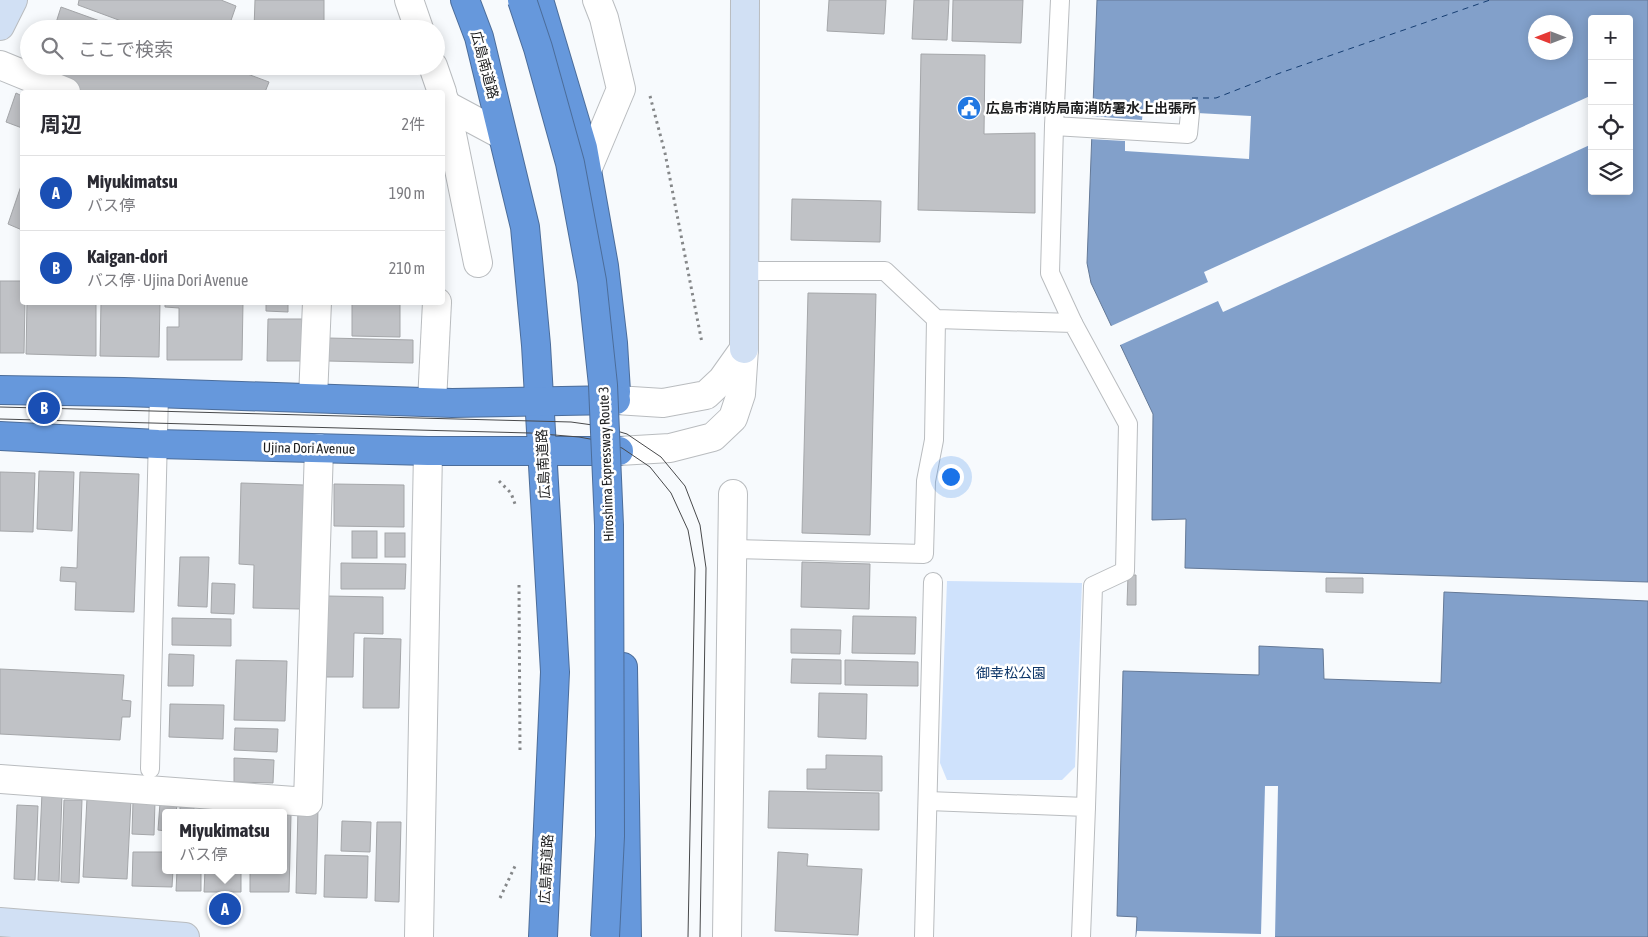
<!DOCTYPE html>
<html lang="ja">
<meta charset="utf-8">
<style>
:root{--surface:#fff;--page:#f7f7f7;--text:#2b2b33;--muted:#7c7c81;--line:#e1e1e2;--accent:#0f766e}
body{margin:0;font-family:"Asap Condensed","Noto Sans JP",sans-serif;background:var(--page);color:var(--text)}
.controls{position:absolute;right:15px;top:15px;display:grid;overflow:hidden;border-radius:5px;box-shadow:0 2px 12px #0003}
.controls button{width:45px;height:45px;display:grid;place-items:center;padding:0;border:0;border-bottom:1px solid var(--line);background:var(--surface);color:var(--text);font:25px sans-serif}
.compass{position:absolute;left:1528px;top:15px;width:45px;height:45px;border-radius:50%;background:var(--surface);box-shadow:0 2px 12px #0003;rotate:270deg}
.you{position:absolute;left:950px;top:476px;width:18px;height:18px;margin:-12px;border:4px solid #fff;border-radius:50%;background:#1a73e8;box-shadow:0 0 0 8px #1a73e833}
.badge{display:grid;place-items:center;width:32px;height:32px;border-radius:50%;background:var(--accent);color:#fff;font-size:16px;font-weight:700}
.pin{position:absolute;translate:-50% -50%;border:2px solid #fff;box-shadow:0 1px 5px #0006}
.popup{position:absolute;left:162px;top:809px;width:125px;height:65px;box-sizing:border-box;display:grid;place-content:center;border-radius:5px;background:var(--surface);filter:drop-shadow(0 1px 4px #0005);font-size:16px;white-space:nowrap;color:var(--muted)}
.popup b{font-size:19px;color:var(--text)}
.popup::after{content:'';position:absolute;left:50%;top:100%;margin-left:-10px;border:10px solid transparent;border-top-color:var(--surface)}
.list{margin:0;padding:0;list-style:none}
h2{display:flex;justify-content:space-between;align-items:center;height:65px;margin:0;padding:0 20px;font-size:21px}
h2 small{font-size:16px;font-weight:400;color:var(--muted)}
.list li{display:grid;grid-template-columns:32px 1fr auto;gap:15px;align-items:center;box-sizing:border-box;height:75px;padding:0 20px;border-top:1px solid var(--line)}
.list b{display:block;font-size:19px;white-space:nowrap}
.list p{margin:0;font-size:16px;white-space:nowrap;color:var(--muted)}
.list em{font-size:16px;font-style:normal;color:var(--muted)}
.icon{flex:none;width:28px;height:28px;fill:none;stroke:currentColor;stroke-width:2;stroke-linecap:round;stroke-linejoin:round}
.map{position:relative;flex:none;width:1648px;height:937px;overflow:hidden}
.search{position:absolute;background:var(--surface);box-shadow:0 2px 12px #0003;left:20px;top:20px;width:425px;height:55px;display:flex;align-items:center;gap:12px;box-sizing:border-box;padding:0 18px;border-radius:28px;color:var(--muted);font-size:19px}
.panel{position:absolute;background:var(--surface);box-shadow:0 2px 12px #0003;left:20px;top:90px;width:425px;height:215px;border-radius:5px}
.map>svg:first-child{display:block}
</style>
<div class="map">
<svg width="1648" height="937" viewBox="0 0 1648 937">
<rect width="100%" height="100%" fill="#f7fafd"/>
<polygon fill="#cfe2fc" points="947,581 1082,583 1075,767 1062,780 947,780 940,763"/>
<g fill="#82a0ca" stroke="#647997" fill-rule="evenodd">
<path d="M 1097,0 L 1648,0 L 1648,582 L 1185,568 L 1186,519 L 1152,520 L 1153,414 L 1091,283 L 1087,263 ZM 1592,19 L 1629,19 L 1629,191 L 1592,191 ZM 1536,22 L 1566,22 L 1566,52 L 1536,52 Z"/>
<polygon points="1444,592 1648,601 1648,937 1136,937 1137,917 1117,916 1123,671 1259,675 1259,646 1323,649 1324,679 1441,683"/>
</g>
<g fill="#f7fafd">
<polygon points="1590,96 1592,100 1592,144 1223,312 1218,301 1118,346 1109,327 1208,282 1204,272"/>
<polygon points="1143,110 1251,116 1249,159 1125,151 1125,141 1089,139 1090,116 1142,120"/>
<polygon points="1265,786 1278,786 1275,937 1136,937 1137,931 1261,934"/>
</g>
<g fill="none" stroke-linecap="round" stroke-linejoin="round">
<polyline stroke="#163e72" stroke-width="1" stroke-dasharray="6 5" stroke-linecap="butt" points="1189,106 1189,98 1216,98 1280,73 1490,0"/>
</g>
<g fill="#c0c2c6" stroke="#a4a6a9">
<polygon points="79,0 221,0 236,6 228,29 143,29 78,5"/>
<polygon points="255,0 324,0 324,29 254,29"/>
<polygon points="829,0 886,0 884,34 827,31"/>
<polygon points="914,0 949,0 947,40 912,39"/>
<polygon points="953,0 1023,0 1021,43 952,41"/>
<polygon points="61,7 122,29 54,29"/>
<polygon points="921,54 985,55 984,134 1035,133 1035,213 918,210"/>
<polygon points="40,66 226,66 269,82 265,92 81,92 36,76"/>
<polygon points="254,66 324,66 324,70 254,69"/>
<polygon points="16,93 22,96 22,128 6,122"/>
<polygon points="22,183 22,230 8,224"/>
<polygon points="792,199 881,201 880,242 791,240"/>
<polygon points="0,281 22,281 22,302 25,302 24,353 0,353"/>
<polygon points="808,293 876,294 870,535 802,533"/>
<polygon points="27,302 96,302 96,356 26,354"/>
<polygon points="101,302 160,302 159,357 100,356"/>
<polygon points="165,302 243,302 242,360 167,360 167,327 179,327 179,308 165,307"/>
<polygon points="266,302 288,302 288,312 266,311"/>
<polygon points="352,302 400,302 400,337 352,336"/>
<polygon points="268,319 302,319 302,361 267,361"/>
<polygon points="328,338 413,340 413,363 328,361"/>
<polygon points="39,471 74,472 72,531 37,529"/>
<polygon points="0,472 35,473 33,532 0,531"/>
<polygon points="80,472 139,474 134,612 75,610 76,582 60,581 61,567 77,568"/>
<polygon points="241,483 304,485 300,609 253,608 254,565 239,564"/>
<polygon points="334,484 404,485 404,527 334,526"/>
<rect x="352" y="531" width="25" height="27"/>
<rect x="385" y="533" width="20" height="24"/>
<polygon points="180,557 209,557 207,607 178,606"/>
<polygon points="802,562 870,564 869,609 801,607"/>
<polygon points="341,563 406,564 405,589 341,589"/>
<polygon points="1128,575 1136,575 1136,605 1127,605"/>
<polygon points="1326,578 1363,578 1363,593 1326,592"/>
<polygon points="212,583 235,584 234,614 211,613"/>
<polygon points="327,596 383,597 383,634 354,633 353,677 325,677"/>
<polygon points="853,616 916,617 915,654 852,653"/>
<polygon points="172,618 231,619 231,646 172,645"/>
<polygon points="791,629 841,630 840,654 791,653"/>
<polygon points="364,638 401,639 399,708 363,708"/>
<polygon points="169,654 194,655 193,686 168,686"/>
<polygon points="792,659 841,660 841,684 791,683"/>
<polygon points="236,660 287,661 285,721 234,720"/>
<polygon points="845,660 918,662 918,686 845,685"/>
<polygon points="0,669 124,675 122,700 131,701 130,717 122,717 120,740 0,734"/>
<polygon points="819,693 867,694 866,739 818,737"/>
<polygon points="170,704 224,705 223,739 169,737"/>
<polygon points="235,728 278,729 277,752 234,750"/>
<polygon points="826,755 882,756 882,791 807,789 807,769 826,769"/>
<polygon points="234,758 274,760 273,783 234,782"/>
<polygon points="769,791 879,793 879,830 768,828"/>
<polygon points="42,793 62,794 59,881 38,880"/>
<polygon points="87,798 131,800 127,879 83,877"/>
<polygon points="64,800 82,800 79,883 61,882"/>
<polygon points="133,801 155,802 154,835 132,834"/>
<rect x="180" y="802" width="14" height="11"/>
<polygon points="160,803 177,804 176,813 166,813 166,831 158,830"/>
<polygon points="206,804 243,805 242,813 206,813"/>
<polygon points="17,805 38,806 35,880 14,879"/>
<polygon points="298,808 318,808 316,894 296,893"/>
<polygon points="284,815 291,815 289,892 250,892 250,870 284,870"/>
<polygon points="342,821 371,822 370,852 341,851"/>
<polygon points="377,822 401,822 399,902 375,901"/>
<polygon points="133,852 166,852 166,870 173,870 172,887 132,886"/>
<polygon points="778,852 808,854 807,866 862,869 858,935 775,931"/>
<polygon points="325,855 368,856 367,898 324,897"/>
<polygon points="177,870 201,870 201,891 176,891"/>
<polygon points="205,870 241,870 241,892 204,892"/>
</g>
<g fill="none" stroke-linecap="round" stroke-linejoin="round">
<g stroke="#b9bcbf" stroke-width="20">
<g id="lane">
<polyline points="1060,0 1054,126 1188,134 1190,113"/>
<polyline points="1054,126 1050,273 1073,323"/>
<polyline points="744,271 885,271 936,319 1073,323 1128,424 1125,571 1093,586 1086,807"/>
<polyline points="733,549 924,554 926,481 934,440 936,319"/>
<polyline points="150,769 159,393"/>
<polyline points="928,801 1086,807 1081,937"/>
<polyline points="924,937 933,582"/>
</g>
</g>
<g stroke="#b9bcbf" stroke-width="30">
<g id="street">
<polyline points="409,0 419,29"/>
<polyline points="0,65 66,92"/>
<polyline points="433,66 442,92"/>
<polyline points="442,94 446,105 478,263"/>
<polyline points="446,105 502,135"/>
<polyline points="587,170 621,89 604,18 597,0"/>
<polyline points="313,398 317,302"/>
<polyline points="616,400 663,403 706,395 722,380 744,349"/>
<polyline points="432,402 437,302"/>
<polyline points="619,451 670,448 713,437 733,418 741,394 744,349"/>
<polyline points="0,779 308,802 319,448"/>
<polyline points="419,937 428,451"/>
<polyline points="727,937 733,494"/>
</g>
</g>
<g stroke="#b9bcbf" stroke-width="30">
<g id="secondary">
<polyline points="0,26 13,0"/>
<polyline points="744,349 745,0"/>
<polyline points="0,922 185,937"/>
</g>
</g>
<g stroke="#4c6d9a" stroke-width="30">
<g id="highway">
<polyline points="465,0 479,37 525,227 536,345 555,672 543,937"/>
<polyline points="539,0 583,148 604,266 613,343 616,392"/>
<polyline points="0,390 124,392 452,403 616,400"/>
<polyline points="0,436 158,444 428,451 619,451"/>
<polyline points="623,667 627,937"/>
</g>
</g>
<g stroke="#858789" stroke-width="3" stroke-dasharray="2.5 4" stroke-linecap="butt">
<polyline points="650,96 665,153 702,343"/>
<polyline points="499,481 511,493 515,504"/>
<polyline points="519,585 520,751"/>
<polyline points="500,898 516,864"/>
</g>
<use href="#lane" stroke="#fff" stroke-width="18"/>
<use href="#street" stroke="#fff" stroke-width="28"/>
<use href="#secondary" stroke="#d1e0f4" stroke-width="28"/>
<use href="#highway" stroke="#6698dc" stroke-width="28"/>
<g stroke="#48494b" stroke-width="1">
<polyline points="0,407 571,422 600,426 627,434 661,457 685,486 700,525 706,568 700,937"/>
<polyline points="0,419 530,433 579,437 601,441 622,448 650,467 671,493 688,530 695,568 688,937"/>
</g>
<g stroke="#4c6d9a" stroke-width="30" stroke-linecap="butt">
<polyline id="highway-bridge" points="522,0 538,48 570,163 592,281 603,385 609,525 610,836 605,937"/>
</g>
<use href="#highway-bridge" stroke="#6698dc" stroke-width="28"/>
</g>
<defs>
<g id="civic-disc" transform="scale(1.25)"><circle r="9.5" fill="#2178e2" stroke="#fff"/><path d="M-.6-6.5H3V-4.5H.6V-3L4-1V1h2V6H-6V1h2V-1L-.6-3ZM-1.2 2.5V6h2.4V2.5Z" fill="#fff"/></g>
</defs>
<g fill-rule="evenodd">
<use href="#civic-disc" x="969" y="108"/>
</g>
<g text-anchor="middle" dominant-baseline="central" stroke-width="5" stroke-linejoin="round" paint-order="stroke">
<g font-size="14" fill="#1d1e1f" stroke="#fff">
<text transform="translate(485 65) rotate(75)">広島南道路</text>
<text transform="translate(309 448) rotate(1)">Ujina Dori Avenue</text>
<text transform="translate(543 464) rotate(-93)">広島南道路</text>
<text transform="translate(606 464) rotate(-92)">Hiroshima Expressway Route 3</text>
<text transform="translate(546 869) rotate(-87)">広島南道路</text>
</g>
<g font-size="14" font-weight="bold" fill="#1d1e1f" stroke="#fff" text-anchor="start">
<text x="986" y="108">広島市消防局南消防署水上出張所</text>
</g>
<g font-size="14" fill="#0c3568" stroke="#fff">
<text x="1011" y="673">御幸松公園</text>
</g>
</g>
</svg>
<div class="controls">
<button>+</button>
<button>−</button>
<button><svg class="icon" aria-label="locate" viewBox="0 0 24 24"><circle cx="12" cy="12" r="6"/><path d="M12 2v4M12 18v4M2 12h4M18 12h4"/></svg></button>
<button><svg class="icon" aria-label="layers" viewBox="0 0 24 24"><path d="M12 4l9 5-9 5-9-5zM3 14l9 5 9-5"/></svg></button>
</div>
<svg class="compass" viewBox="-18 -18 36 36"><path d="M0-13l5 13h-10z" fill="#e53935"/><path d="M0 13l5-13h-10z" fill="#7c7c81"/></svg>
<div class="you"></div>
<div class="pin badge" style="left:225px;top:909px;background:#1a4fb4">A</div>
<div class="popup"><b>Miyukimatsu</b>バス停</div>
<div class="pin badge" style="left:44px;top:408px;background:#1a4fb4">B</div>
<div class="search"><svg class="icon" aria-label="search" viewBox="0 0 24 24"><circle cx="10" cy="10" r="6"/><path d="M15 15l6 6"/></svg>ここで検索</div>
<section class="panel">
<h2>周辺<small>2件</small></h2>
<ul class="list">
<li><span class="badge" style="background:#1a4fb4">A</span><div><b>Miyukimatsu</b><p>バス停</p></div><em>190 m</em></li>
<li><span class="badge" style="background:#1a4fb4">B</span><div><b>Kaigan-dori</b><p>バス停 · Ujina Dori Avenue</p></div><em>210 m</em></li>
</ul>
</section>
</div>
